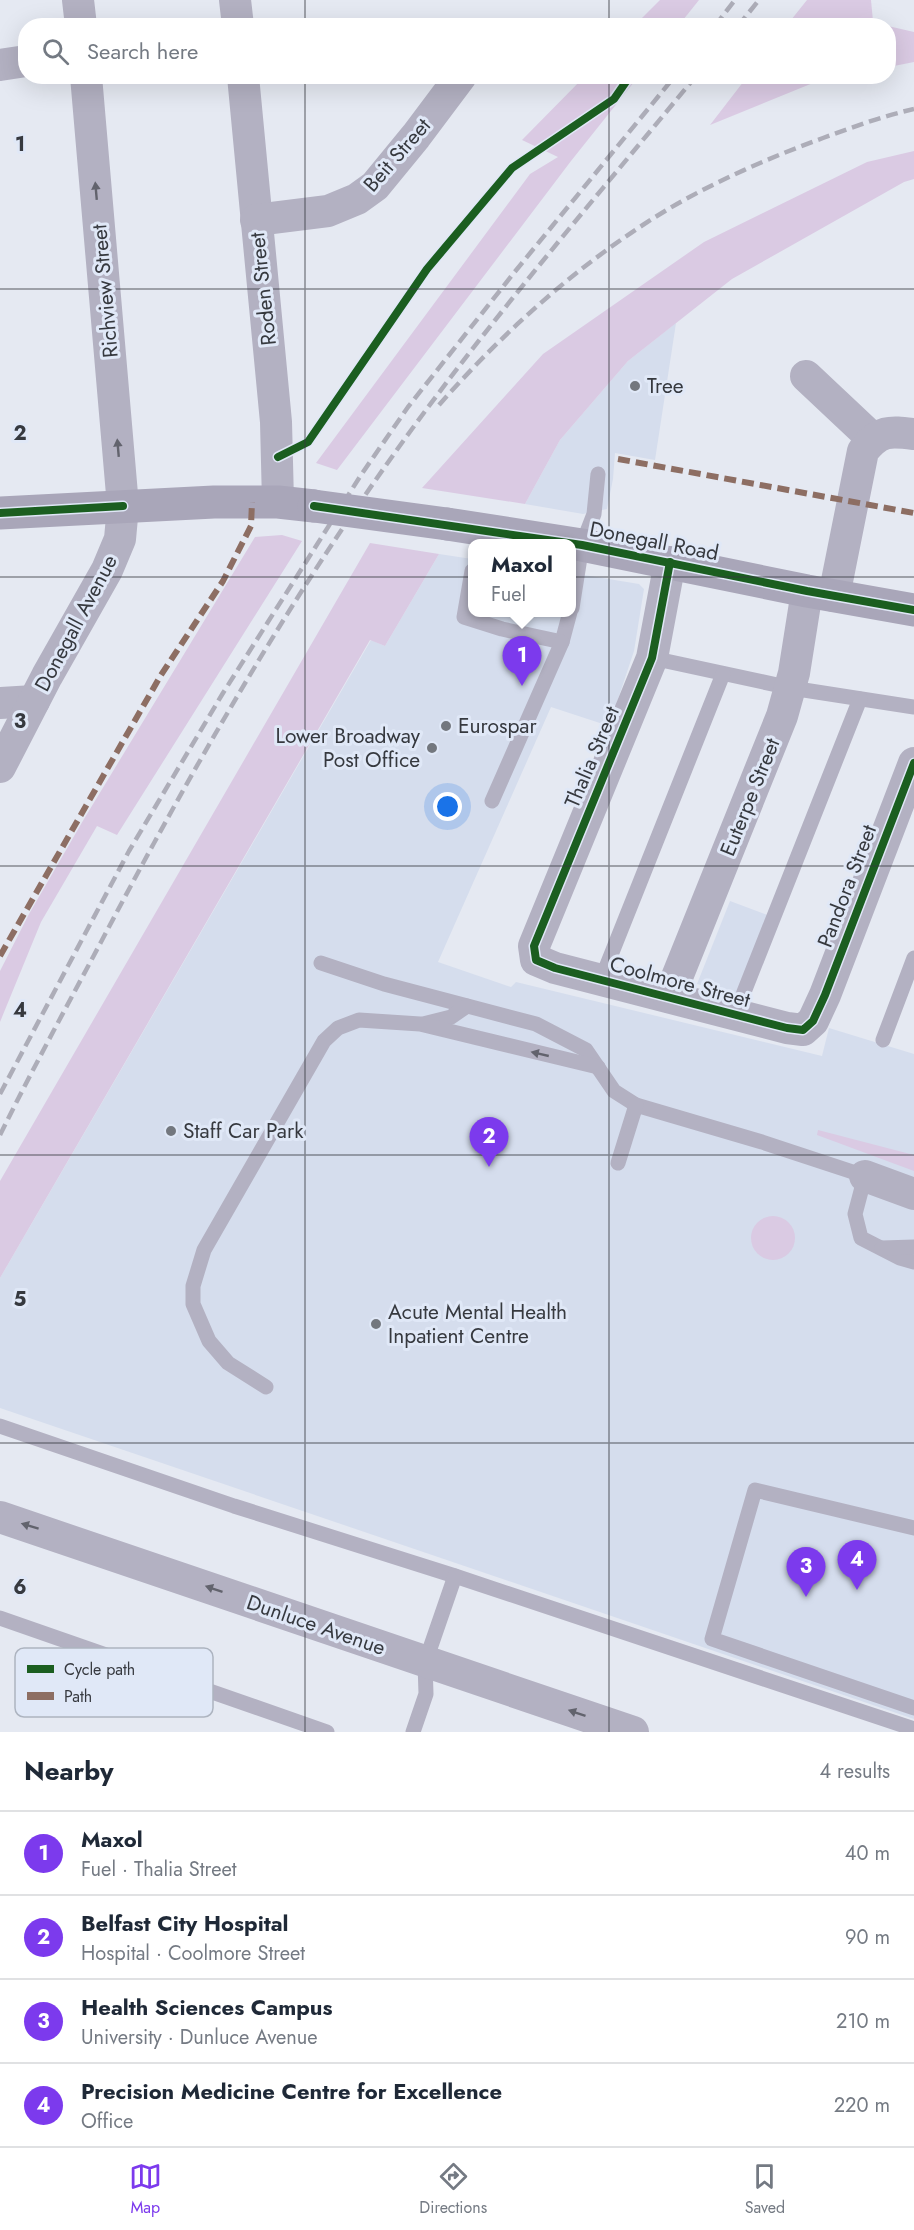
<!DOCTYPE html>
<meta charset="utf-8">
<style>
:root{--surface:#fff;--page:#f6f6f7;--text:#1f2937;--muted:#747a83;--line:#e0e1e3;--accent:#7c3aed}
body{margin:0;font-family:Jost,sans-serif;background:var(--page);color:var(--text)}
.you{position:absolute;left:448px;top:807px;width:21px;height:21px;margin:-15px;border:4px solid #fff;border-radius:50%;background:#1a73e8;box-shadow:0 0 0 9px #1a73e833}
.badge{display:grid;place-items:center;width:39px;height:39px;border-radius:50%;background:var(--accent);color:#fff;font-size:20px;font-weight:700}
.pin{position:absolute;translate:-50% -50px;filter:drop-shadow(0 2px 3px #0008)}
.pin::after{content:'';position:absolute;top:32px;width:21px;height:18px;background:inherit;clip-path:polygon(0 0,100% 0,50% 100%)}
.popup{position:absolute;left:468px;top:539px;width:108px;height:78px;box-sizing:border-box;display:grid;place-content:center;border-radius:12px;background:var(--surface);filter:drop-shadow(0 2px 4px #0005);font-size:20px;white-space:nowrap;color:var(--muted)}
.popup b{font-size:22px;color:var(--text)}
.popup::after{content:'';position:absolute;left:50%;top:100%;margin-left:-12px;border:12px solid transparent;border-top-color:var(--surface)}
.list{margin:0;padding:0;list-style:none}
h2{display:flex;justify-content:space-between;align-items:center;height:78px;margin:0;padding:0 24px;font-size:26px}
h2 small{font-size:20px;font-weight:400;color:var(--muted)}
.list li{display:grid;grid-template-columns:39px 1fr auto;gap:18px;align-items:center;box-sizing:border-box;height:84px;padding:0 24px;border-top:2px solid var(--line)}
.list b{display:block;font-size:22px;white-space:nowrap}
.list p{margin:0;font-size:20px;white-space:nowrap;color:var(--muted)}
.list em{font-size:20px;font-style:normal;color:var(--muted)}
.icon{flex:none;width:33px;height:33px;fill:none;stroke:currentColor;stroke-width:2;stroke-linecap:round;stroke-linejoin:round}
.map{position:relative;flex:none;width:914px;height:1732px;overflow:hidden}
.search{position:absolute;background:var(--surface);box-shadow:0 6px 24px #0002;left:18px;right:18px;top:18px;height:66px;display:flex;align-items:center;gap:15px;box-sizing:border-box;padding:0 21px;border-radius:24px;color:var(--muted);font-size:22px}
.sheet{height:414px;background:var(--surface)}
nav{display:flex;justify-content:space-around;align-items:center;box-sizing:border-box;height:84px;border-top:2px solid var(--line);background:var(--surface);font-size:16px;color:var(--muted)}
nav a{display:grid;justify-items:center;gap:3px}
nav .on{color:var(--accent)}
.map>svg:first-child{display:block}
</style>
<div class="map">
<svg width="914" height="1732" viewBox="0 0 914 1732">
<rect width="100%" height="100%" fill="#e5e9f2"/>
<g fill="#d5dded">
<polygon points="676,323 655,460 615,453 613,479 607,509 583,514 525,504 560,440 628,361"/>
<polygon points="439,554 472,559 472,612 572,612 572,573 639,584 644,589 634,651 609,726 551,707 438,962 511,987 516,982 822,1056 829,1028 914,1054 914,1719 0,1408 0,1278 371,640 385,646"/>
<polygon points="730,901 770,916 738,995 697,984"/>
</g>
<g fill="#dacae3">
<polygon points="660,0 699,0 679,25 635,25"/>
<polygon points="807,0 871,0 873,21 888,26 787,25"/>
<polygon points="888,26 914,32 914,62 889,67"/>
<polygon points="584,77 638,77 571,161 337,470 316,463 530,174 558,157 522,140"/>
<polygon points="747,77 747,76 844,77 813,83 710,125"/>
<polygon points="914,151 914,179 904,182 732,279 628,361 560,440 525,504 422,488 543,354 704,242 867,162"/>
<polygon points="282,535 302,541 117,835 97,826 41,922 0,1022 0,971 29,914 84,819 255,537"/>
<polygon points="370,543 439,554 385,646 370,640 0,1278 0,1181"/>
<polygon points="818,1130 914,1155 914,1171 817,1135"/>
<circle cx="773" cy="1238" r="22"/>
</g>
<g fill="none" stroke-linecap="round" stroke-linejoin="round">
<g stroke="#b3b1c2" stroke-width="15">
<polyline points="472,571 464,617 502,629 562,642 570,612"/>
<polyline points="572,608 582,545 594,514 598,474"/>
<polyline points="652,658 791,688 914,707"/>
<polyline points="492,801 562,642"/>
<polyline points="321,963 384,984 536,1024 586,1050 614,1091 636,1105 762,1142 865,1176 855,1214 861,1238 900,1258 914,1262"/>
<polyline points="601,980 723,674"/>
<polyline points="737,1015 744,992 860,699"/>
<polyline points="423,1024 451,1017 467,1006"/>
<polyline points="883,1040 914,958"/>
<polyline points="618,1163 636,1105"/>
<polyline points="882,1248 914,1247"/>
<polyline points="266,1387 228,1363 209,1341 193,1304 193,1286 204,1250 324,1041 338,1028 359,1020 420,1024 598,1067"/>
<polyline points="0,1426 234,1506 455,1576 914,1729"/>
<polyline points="914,1528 755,1490 712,1639 914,1708"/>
<polyline points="0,1618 327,1732"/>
<polyline points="413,1732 426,1694 425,1663 455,1576"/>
</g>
<g stroke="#b3b1c2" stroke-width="32">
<polyline points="78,0 81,26"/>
<polyline points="235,0 238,26"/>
<polyline points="0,65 26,61"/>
<polyline points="243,76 276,422 278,502"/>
<polyline points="256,220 328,211 357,199 375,186 416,136 461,76"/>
<polyline points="806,376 873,439"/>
<polyline points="670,562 652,658 534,946 536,960 555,968 787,1028 803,1030 813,1021 825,995 914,763"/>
<path d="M 834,596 L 863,451 C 880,430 889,431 914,434"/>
<polyline points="0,703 34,701"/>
<polyline points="0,767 47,676 107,570 120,539 123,506 86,76"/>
<polyline points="669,997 782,716 794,673 807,591"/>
<polyline points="865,1176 914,1194"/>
<polyline points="0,1517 633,1732"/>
</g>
<g stroke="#a9a6b9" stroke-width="33">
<polyline points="0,513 214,502 278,502 314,506"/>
<polyline points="447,524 582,545 807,591 914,610"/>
</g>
<g stroke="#adadb8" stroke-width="4.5" stroke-dasharray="12 6" stroke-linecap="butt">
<polyline points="715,26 735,0"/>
<polyline points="738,26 759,0"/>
<path d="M 439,405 C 506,329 583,260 670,208 C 718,180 771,157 823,138 C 853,127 883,116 914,109"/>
<polyline points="0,1094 129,851 223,693 361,475 408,407 513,274 675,76"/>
<path d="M 0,1135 C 32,1070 67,1006 101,942 C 192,769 289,599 404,440 C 495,314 597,196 696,76"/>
</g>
<polyline stroke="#a9a6b9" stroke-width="33" points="314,506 447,524"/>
<g stroke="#8d6e63" stroke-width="6" stroke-dasharray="12 6" stroke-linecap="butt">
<polyline points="618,459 914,513"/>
<polyline points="0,956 161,675 223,581 251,526 252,502"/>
</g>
<g stroke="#e0e8f7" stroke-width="11">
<g id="cycleway">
<polyline points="278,457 308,442 427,269 512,168 614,99 630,76"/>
<polyline points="314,506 582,545 807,591 914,610"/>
<polyline points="0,513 123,506"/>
<polyline points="670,562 652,658 534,946 536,960 555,968 787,1028 803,1030 813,1021 825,995 914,763"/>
</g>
</g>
<use href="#cycleway" stroke="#1b5e20" stroke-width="8"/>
</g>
<defs><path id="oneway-solid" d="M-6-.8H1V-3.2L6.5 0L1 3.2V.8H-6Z" transform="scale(1.5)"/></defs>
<g fill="#62636d">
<use href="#oneway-solid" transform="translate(96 191) rotate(-95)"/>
<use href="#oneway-solid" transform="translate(118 448) rotate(-95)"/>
<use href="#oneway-solid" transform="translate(540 1054) rotate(-167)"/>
<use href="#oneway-solid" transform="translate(30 1526) rotate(-163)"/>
<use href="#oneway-solid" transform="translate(214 1589) rotate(-161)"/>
<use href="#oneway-solid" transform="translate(577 1713) rotate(-161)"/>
</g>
<path fill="none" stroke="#36393f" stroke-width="1.5" stroke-opacity="0.55" d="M 305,0 L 305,26M 609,0 L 609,26M 305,76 L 305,1732M 609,76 L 609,1732M 0,289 L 914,289M 0,577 L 914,577M 0,866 L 914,866M 0,1155 L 914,1155M 0,1443 L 914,1443"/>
<g fill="#73777e" stroke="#e0e8f7" stroke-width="2">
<circle cx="635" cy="386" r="6"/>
<circle cx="446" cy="726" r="6"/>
<circle cx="432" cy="748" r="6"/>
<circle cx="171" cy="1131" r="6"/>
<circle cx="376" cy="1324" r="6"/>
</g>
<g text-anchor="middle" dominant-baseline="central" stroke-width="6" stroke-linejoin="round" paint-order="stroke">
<g font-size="21" fill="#36393f" stroke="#e0e8f7">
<text transform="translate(397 155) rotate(-49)">Beit Street</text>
<text transform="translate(263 289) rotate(-96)">Roden Street</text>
<text transform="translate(105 291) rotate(-95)">Richview Street</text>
<text transform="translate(654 541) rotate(11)">Donegall Road</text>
<text transform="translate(76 623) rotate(-62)">Donegall Avenue</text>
<text transform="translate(592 757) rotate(-67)">Thalia Street</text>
<text transform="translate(750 797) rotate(-68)">Euterpe Street</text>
<text transform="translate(847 886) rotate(-69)">Pandora Street</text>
<text transform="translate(680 982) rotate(15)">Coolmore Street</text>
<text transform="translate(316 1625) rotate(19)">Dunluce Avenue</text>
</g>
<g font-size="21" fill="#36393f" stroke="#e0e8f7" text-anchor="start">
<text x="647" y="386">Tree</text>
<text x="458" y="726">Eurospar</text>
<text x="420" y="736" text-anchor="end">Lower Broadway<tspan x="420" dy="24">Post Office</tspan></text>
<text x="183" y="1131">Staff Car Park</text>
<text x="388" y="1312">Acute Mental Health<tspan x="388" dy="24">Inpatient Centre</tspan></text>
</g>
</g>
<rect x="15" y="1648" width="198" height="69" rx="9" fill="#e0e8f7" stroke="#adb4c0" stroke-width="1.5"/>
<rect x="27" y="1665" width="27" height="8" fill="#1b5e20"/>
<rect x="27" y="1692" width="27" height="8" fill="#8d6e63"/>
<g font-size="16" fill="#36393f">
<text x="64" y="1675">Cycle path</text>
<text x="64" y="1702">Path</text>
</g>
<g font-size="20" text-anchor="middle" font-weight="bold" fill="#36393f" stroke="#e0e8f7" stroke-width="6" stroke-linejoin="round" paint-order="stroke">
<text x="20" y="151">1</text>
<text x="20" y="440">2</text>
<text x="20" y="728">3</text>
<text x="20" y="1017">4</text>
<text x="20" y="1306">5</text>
<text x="20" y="1594">6</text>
</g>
</svg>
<div class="you"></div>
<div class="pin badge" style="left:522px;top:686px">1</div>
<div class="popup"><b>Maxol</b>Fuel</div>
<div class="pin badge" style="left:489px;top:1167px">2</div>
<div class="pin badge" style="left:806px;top:1597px">3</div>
<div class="pin badge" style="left:857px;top:1590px">4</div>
<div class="search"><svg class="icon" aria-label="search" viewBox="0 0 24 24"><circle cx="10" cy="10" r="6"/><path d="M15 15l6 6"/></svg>Search here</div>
</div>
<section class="sheet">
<h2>Nearby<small>4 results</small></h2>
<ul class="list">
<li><span class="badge">1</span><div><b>Maxol</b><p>Fuel · Thalia Street</p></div><em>40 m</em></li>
<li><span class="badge">2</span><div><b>Belfast City Hospital</b><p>Hospital · Coolmore Street</p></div><em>90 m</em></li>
<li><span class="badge">3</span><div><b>Health Sciences Campus</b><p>University · Dunluce Avenue</p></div><em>210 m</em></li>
<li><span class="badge">4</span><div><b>Precision Medicine Centre for Excellence</b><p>Office</p></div><em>220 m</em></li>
</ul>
</section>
<nav>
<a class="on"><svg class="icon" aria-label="map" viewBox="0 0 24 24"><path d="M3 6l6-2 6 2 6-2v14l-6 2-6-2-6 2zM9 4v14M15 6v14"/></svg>Map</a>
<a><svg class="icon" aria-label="directions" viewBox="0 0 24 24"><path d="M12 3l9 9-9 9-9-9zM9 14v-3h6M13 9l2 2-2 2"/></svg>Directions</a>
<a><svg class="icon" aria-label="saved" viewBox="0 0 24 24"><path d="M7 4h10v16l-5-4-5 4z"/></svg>Saved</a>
</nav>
